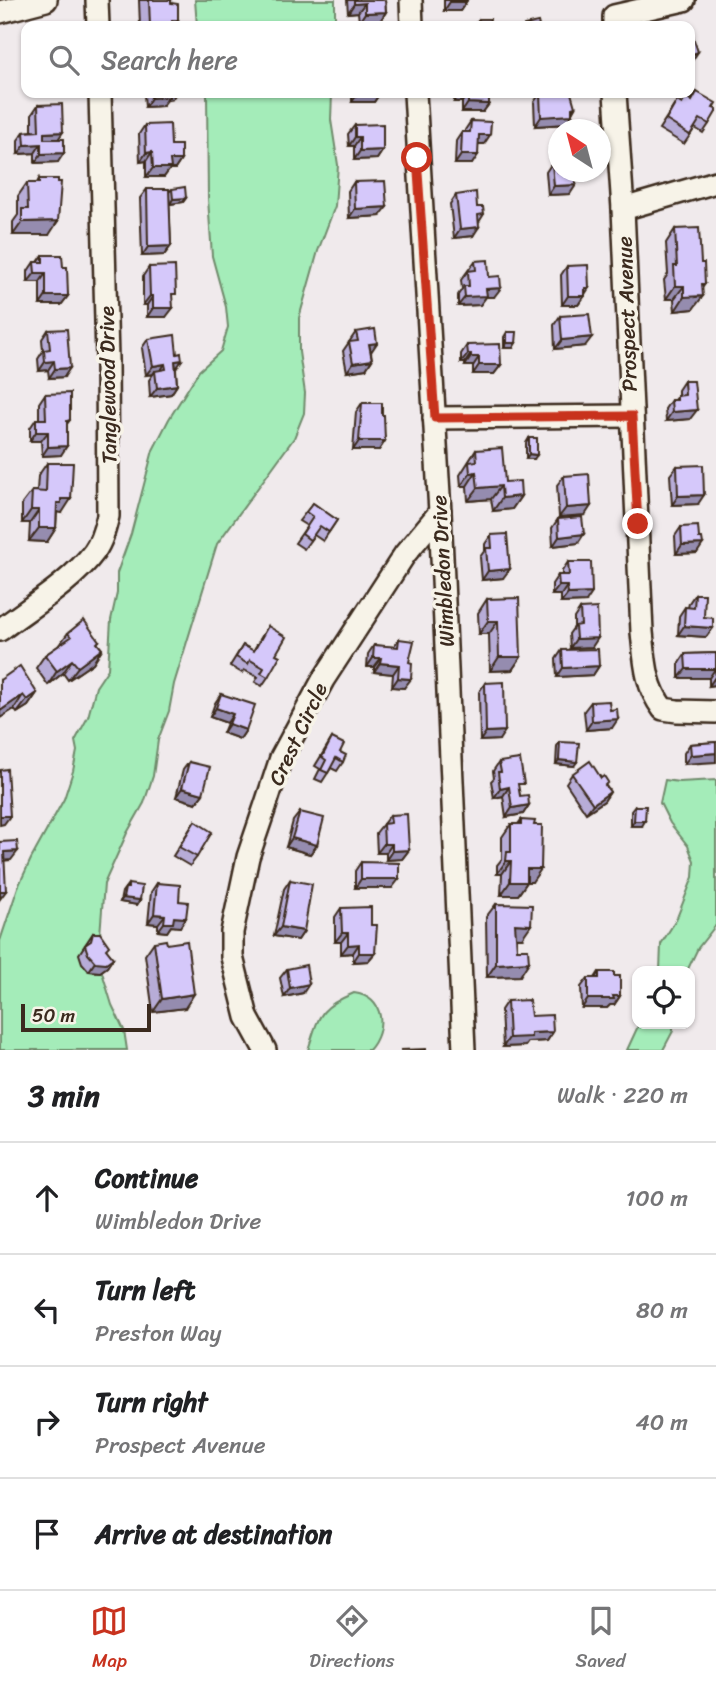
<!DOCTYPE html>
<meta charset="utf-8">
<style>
:root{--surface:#fff;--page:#f6f6f6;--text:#202124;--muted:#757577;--line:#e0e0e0;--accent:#c8321e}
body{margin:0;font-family:Sriracha,sans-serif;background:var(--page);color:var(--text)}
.controls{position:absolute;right:21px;bottom:21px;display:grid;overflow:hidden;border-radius:14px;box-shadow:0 2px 5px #0004}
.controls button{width:63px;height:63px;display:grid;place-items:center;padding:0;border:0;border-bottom:2px solid var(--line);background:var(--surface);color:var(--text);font:35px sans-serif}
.compass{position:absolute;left:548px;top:119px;width:63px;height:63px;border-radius:50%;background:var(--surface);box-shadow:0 2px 5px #0004;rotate:324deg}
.scale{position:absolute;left:21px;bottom:18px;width:130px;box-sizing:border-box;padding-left:7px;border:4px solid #3b2a1e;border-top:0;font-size:19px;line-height:24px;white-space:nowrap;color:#3b2a1e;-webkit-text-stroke:5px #f7f3e8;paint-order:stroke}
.stop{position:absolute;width:21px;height:21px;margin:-16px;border:5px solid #c8321e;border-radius:50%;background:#fff}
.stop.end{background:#c8321e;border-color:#fff;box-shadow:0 2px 7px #0008}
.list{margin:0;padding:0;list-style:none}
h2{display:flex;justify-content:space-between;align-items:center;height:91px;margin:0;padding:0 28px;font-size:30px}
h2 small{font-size:23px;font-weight:400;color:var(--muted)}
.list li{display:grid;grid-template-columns:46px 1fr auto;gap:21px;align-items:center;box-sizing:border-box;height:112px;padding:0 28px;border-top:2px solid var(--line)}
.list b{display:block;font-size:26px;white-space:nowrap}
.list p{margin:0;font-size:23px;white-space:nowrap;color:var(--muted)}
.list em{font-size:23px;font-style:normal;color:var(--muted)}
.icon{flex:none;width:38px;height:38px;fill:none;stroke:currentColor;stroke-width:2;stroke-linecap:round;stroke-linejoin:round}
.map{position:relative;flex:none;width:716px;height:1050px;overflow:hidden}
.search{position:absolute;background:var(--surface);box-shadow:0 2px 5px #0004;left:21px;right:21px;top:21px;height:77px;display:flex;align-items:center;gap:18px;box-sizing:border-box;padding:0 24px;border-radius:14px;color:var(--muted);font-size:26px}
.sheet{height:539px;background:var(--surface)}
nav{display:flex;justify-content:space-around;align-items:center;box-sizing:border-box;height:98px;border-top:2px solid var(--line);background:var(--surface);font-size:19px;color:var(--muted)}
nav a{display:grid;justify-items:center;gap:4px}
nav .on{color:var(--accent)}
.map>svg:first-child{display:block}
</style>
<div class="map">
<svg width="716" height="1050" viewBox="0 0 716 1050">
<rect width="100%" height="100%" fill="#f0eaec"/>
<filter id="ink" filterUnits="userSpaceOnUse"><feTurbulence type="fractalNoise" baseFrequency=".0143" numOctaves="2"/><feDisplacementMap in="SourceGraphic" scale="14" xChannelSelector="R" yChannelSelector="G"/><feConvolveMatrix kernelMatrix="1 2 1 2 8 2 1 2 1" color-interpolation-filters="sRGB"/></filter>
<g filter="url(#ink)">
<g fill="#a4ecb9" stroke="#708b6c" stroke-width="2">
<polygon points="195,0 335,0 335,26 197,26"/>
<polygon points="207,93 332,93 331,120 338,165 335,206 318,251 299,318 299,352 305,393 304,413 294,438 217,544 174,684 169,711 158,740 153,776 144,803 127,833 104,884 99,948 102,972 112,1005 124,1030 127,1050 0,1050 0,941 18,887 31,859 64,799 73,771 77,751 75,741 88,717 96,687 108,669 111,620 117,593 117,573 131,534 153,450 169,419 199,371 221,351 228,327 226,307 212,256 208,199"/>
<polygon points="665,780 679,782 716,780 716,925 698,948 687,971 660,971 661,944 676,920 693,877 694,861 688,846 670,823 660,803"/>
<path d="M 354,993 C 385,997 387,1030 369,1050 L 308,1050 C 319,1016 318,1008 354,993 Z"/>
<polygon points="639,1024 673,1024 673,1031 663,1050 627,1050"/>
</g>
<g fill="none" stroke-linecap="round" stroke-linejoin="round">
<g stroke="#3b2a1e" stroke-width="26">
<g id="minor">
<polyline points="97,0 98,26"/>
<polyline points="411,0 412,26"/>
<polyline points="0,12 46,0"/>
<polyline points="614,26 614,16 684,0"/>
<polyline points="415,93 440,512 464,1050"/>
<polyline points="615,93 623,209"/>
<path d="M 716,182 L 623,209 L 642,632 C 645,660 645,685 663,709 L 677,711 L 716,712"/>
<polyline points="434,418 632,416"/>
<path d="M 0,630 C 30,607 72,582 94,552 C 102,541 105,528 108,516 L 107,359 L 100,93"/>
<polyline points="265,1050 247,1017 232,957 232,932 248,857 265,807 281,758 323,680 405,554 440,512"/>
</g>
</g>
<use href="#minor" stroke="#f7f3e8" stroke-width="21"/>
</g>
<g fill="#b7acd7" stroke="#3b2a1e" stroke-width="2">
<polygon points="139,0 171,0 174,26 140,26"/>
<polygon points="347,0 385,0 386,12 380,21 359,22 358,12 348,13"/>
<polygon points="444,0 467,0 466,2 460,11 444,11"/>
<polygon points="479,19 489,26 473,26"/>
<polygon points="697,92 713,108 709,124 703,133 695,128 684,144 659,129 677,101 682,104 691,100"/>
<polygon points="136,93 176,93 172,99 167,100 162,106 145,107 144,95 137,95"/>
<polygon points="352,93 380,93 374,102 352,102"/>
<polygon points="455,93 489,93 489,104 483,112 462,112 462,102 454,102"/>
<polygon points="540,94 575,107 566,124 535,126 534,102"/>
<polygon points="38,105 59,139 58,162 35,163 35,153 18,154 18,140 24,132 32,131 32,114"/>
<polygon points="471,121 484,144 478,144 472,164 455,164 456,141 462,132 465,132 465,130"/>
<polygon points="145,125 171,145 181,160 175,169 170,169 164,177 146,177 146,161 140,162 139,134"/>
<polygon points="355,125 383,150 377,159 354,160 354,146 349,146 348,134"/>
<polygon points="552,163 576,179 570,194 548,195 546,172"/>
<polygon points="39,179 49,235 13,235 13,222 18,215 18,196 27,183 37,183"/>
<polygon points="354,182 380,216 349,218 348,191"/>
<polygon points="147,189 169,192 172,189 186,198 183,202 170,204 169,198 171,246 164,255 142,256 140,198"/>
<polygon points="456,195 477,207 484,214 479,222 473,236 454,238 450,204"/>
<polygon points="675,229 702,288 693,309 675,311 674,299 666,299 664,280 668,274 666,243"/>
<polygon points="43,255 63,267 68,296 61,305 40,305 40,282 28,282 28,271 34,262 38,262"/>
<polygon points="475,261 489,277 494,297 486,297 480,305 458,306 458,295 462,289 461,280"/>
<polygon points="567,266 585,294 585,296 578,305 562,305 561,275"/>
<polygon points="149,267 172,299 166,317 147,317 147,305 143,305 143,276"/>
<polygon points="560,316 585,346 555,349 554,325"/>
<polygon points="48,330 64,377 49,378 48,370 39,371 38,359 43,351 42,339"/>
<polygon points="356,332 371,352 372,360 366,369 347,372 343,351"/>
<polygon points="507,332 513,348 504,348 504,337"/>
<polygon points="148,339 176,369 177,385 171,394 150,397 149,380 153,374 146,375 142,348"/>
<polygon points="467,345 501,365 494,374 473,374 473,366 465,366 465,363 461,363 461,354"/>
<polygon points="684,381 690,419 666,421 665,409 671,400 674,400 677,396 678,396 678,390"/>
<polygon points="45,394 70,420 67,424 61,455 42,456 41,441 30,441 30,428 36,419 39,419 39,403"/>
<polygon points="362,403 382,415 385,441 379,450 353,450 356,412"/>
<polygon points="529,438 534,459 526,459 526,443"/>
<polygon points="476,450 505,482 521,496 512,509 493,511 491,499 468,501 467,486 461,486 460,475"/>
<polygon points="47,463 62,513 57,512 56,528 47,542 29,541 30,523 22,523 22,504 32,491 37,491 38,476"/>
<polygon points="677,466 698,504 672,505 670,475"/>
<polygon points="564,476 585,515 559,517 557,485"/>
<polygon points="313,503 337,520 323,541 314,535 304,549 295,543 307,526 299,521"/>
<polygon points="558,519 578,543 553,546 552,528"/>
<polygon points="681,527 699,538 697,553 676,554 675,536"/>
<polygon points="491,535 503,578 482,580 480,557 485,550 485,544"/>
<polygon points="568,562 586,602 561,603 561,595 552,595 552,584 558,575 562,575 562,571"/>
<polygon points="695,594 704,617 713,628 706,637 678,635 679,616 685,607 688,608 689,603"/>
<polygon points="487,599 521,657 512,670 490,671 489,634 479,634 478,613"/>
<polygon points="580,609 592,647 570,648 569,634 574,627 574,618"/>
<polygon points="268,626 276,654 268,677 262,686 255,682 258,677 244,670 242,673 230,666 243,645 253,651"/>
<polygon points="68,633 99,641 97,643 102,649 93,663 68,680 63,673 48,685 36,668 45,655 58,646"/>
<polygon points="399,639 404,688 392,687 393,674 374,672 374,667 367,667 368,654 374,645 393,647"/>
<polygon points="562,650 599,666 593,675 557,677 556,659"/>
<polygon points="716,653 716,685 709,686 709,678 679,678 679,663 685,654"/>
<polygon points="0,680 37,693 28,706 17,713 14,709 0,718"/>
<polygon points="485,683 499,740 480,741 479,692"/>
<polygon points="221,694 246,730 240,739 223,733 227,723 210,717 215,703"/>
<polygon points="591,702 610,710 612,728 586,730 584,711"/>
<polygon points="332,738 343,762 337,771 331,768 322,782 315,779 320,769 315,766"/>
<polygon points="560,742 574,766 556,764 557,746"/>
<polygon points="716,742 684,764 684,753 690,744"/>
<polygon points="189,762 203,794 196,803 176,797 183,770"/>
<polygon points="499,762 519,791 520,796 529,805 523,814 506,817 503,796 494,798 491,781 494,778 493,771"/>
<polygon points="572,774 606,786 610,792 604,801 586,813 566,783"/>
<polygon points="635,806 642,826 631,826 631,811"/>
<polygon points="300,812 317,845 310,854 286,847 293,821"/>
<polygon points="390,815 409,850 402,859 386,860 386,853 377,853 376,833"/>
<polygon points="521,820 532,882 527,882 518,895 501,895 502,874 497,874 497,865 502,859 502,837 511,824 518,824"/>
<polygon points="195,821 197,857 190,866 173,856"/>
<polygon points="361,862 392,888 355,888 355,871"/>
<polygon points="290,880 304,931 298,940 274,936 284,889"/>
<polygon points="157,883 179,901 180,927 171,926 167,932 158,931 158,924 148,923 151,892"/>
<polygon points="128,884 140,900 137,905 120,902 122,892"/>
<polygon points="496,904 522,938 516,938 520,976 487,977 486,917"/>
<polygon points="341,908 371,925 375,953 368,961 353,962 353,953 341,954 341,942 335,942 335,917"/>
<polygon points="93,933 113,958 107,967 100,972 89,971 82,963 79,954"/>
<polygon points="154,942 167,944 185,1008 153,1012 145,955"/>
<polygon points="287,969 303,993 284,997 280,978"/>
<polygon points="599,972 614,976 620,996 614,1005 610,1005 607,1008 582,1008 581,987 588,978 595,978"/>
<polygon points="507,1001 553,1032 547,1041 528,1042 525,1046 503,1047 501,1010"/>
</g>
<g fill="#958caf" stroke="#3b2a1e" stroke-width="2">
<polygon points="450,2 466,2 460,11 444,11"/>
<polygon points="365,3 358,12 348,13 354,4"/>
<polygon points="386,12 380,21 359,22 365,13"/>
<polygon points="172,20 178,20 174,26 168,26"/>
<polygon points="698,52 692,61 690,62 690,55"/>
<polygon points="138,93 146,93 144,95 137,95"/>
<polygon points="167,93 176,93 172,99 167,100 162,106 145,107 151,98"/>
<polygon points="358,93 380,93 374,102 352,102"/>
<polygon points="461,93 468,93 462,102 454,102"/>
<polygon points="468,103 489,104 483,112 462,112"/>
<polygon points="575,107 570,115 572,115 566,124 535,126 541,117"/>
<polygon points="63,132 57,141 38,142 44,133"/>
<polygon points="479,135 490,135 484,144 473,144"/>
<polygon points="355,137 360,137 354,146 349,146"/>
<polygon points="41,144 35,153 18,154 25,145"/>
<polygon points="383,150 377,159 354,160 360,151"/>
<polygon points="152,152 146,161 140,162 146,153"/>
<polygon points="64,153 58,162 35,163 41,154"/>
<polygon points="461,155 478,155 472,164 455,164"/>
<polygon points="170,160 181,160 175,169 170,169 164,177 146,177 153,168"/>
<polygon points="576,185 570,194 548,195 554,186"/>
<polygon points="186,198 183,202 170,204 173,199"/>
<polygon points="387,207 380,216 349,218 355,209"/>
<polygon points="58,221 49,235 13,235 22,222"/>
<polygon points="479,227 473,236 454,238 460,229"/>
<polygon points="171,246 164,255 142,256 148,247"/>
<polygon points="35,273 46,273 40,282 28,282"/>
<polygon points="702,284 705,284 696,297 703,296 693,309 675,311 684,297"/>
<polygon points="675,286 684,286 674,299 666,299"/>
<polygon points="501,288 494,297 486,297 480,305 458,306 465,297 486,289"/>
<polygon points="585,288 589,288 578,305 562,305 568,296"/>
<polygon points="46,296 68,296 61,305 40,305"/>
<polygon points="150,296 153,296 147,305 143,305"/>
<polygon points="153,308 173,308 166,317 147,317"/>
<polygon points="592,337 585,346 555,349 562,340"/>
<polygon points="377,343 371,352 369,344"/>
<polygon points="507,343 516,343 513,348 504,348"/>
<polygon points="468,354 471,354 465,363 461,363"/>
<polygon points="471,357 479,357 473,366 465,366"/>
<polygon points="182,360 176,369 175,361"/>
<polygon points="372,360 366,369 347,372 353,363"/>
<polygon points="54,361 48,370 39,371 45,362"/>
<polygon points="165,364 159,373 155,371 153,374 146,375 153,366"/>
<polygon points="479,365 501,365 494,374 473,374"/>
<polygon points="70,368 64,377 49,378 55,369"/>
<polygon points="177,385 171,394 150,397 157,388"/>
<polygon points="697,410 690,419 666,421 672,412"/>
<polygon points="36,432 48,432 41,441 30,441"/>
<polygon points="359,441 385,441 379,450 353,450"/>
<polygon points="67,446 61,455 42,456 48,447"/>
<polygon points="529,454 537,455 534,459 526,459"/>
<polygon points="476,472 467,486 461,486 470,473"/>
<polygon points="501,486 491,499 468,501 478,488"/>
<polygon points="704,495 698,504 672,505 678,496"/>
<polygon points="521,496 512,509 493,511 502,498"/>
<polygon points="61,499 71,499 62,513 55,512 57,503"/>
<polygon points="591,506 585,515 559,517 566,508"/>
<polygon points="31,510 39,510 30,523 22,523"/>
<polygon points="39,528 56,528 47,542 29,541"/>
<polygon points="584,534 578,543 553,546 559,537"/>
<polygon points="703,544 697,553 676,554 682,545"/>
<polygon points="510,569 503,578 482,580 488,571"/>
<polygon points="559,586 567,586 561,595 552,595"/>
<polygon points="592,593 586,602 561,603 568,594"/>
<polygon points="488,621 498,621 489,634 479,634"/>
<polygon points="684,626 713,628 706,637 678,635"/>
<polygon points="598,638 592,647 570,648 576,639"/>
<polygon points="102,649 93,663 68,680 78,667"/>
<polygon points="499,657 521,657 512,670 490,671"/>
<polygon points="373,658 381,658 374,667 367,667"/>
<polygon points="72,660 63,673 48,685 57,671"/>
<polygon points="380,663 399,665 393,674 374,672"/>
<polygon points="599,666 593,675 557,677 563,668"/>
<polygon points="686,669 715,669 709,678 679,678"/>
<polygon points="715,677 716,685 709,686"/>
<polygon points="398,678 411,679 404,688 392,687"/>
<polygon points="37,693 28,706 17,713 27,700"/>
<polygon points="23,695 14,709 0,718 0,711"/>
<polygon points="216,708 233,714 227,723 210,717"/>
<polygon points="618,719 612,728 586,730 592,721"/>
<polygon points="229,724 246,730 240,739 223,733"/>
<polygon points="505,731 499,740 480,741 486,732"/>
<polygon points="716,753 716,762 684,764 691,755"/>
<polygon points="559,760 577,762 574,766 556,764"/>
<polygon points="509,787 503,796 494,798 500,789"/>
<polygon points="182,788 203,794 196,803 176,797"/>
<polygon points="610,792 604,801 586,813 593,804"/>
<polygon points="529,805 523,814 506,817 512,808"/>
<polygon points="0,816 10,816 4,824 0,825"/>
<polygon points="634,821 645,821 642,826 631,826"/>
<polygon points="292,838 317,845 310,854 286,847"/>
<polygon points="384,844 392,844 386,853 377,853"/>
<polygon points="409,850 402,859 386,860 392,851"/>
<polygon points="18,851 11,860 0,861 4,852"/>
<polygon points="506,861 511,861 502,874 497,874"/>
<polygon points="527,869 541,869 532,882 527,882 518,895 501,895 510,882"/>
<polygon points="361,879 399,879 392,888 355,888"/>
<polygon points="0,891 6,891 0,899"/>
<polygon points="123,898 140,900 137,905 120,902"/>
<polygon points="154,914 165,915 158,924 148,923"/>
<polygon points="174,917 186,918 180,927 171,926 167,932 158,931 164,923"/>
<polygon points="515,924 531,925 522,938 506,937"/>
<polygon points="281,927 304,931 298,940 274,936"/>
<polygon points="342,933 348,933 341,942 335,942"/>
<polygon points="359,944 353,953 341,954 348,945"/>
<polygon points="359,953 375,953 368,961 353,962"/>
<polygon points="113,958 107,967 100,972 89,971 95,962"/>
<polygon points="529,962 520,976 487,977 496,964"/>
<polygon points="309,984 303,993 284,997 290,988"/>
<polygon points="194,994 185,1008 153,1012 162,999"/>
<polygon points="613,996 620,996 614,1005 610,1005 607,1008 582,1008 588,999"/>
<polygon points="553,1032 547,1041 528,1042 525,1046 503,1047 509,1038 531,1033"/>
</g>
<g fill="#d5c8fa" stroke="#3b2a1e" stroke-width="2">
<polygon points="149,0 171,0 171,3 178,4 178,20 172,20 172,26 150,26"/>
<polygon points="354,0 385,0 386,12 365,13 365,3 354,4"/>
<polygon points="450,0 467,0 466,2 450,2"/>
<polygon points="479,19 490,19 489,26 478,26"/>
<polygon points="538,22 539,26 524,26 524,25"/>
<polygon points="690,28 698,52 690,55"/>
<polygon points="697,92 716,103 713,108 716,109 716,112 709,124 700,119 690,135 666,120 677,101 682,104 686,97 692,101"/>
<polygon points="151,93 169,93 169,97 151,98"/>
<polygon points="463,93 489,93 489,104 468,103 468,93"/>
<polygon points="553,93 571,93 575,107 572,108 572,115 541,117 540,94"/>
<polygon points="62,104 63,132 44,133 44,139 64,139 64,153 41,154 41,144 25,145 24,132 39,131 38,105"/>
<polygon points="471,121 491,122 490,135 479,135 478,155 461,155 462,132 470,132"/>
<polygon points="170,124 171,145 181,145 181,160 170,160 171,168 153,168 152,152 146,153 145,125"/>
<polygon points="383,124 383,150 360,151 360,137 355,137 355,125"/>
<polygon points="558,162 558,172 579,172 579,174 576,174 576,185 554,186 552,163"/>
<polygon points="39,179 58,179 58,182 61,182 58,221 22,222 22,209 28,209 27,183 39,183"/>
<polygon points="385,181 387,207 355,209 354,182"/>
<polygon points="185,187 186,198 173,199 172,189"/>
<polygon points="147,189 169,189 171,246 148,247"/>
<polygon points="476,192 477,207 483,207 484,214 478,215 479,227 460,229 456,195"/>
<polygon points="699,228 701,263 704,263 705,284 702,284 703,296 684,297 684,286 675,286 674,266 677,266 675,229"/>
<polygon points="43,255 62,255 63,267 67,267 68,296 46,296 46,273 35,273 34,262 43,262"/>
<polygon points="488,260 489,277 500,276 501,288 486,289 487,296 465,297 464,286 469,286 468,271 476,270 475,261"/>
<polygon points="588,265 589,288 585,288 585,296 568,296 567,266"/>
<polygon points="175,266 176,294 172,294 173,308 153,308 153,296 150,296 149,267"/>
<polygon points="589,314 592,337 562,340 560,316"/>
<polygon points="67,329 70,368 55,369 54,361 45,362 44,350 50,349 48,330"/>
<polygon points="375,329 377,343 369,344 372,360 353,363 349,342 358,341 356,332"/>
<polygon points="507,332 517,332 516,343 507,343"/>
<polygon points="175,335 177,354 181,353 182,360 175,361 177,385 157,388 155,371 166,369 165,364 153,366 148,339"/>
<polygon points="500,344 501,365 479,365 479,357 471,357 471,354 468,354 467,345"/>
<polygon points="684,381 694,381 697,410 672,412 671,400 677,400 677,396 685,395"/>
<polygon points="70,393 70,420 67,421 67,446 48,447 48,432 36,432 36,419 46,419 45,394"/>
<polygon points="362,403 382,403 382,415 384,415 385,441 359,441"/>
<polygon points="529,438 537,438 537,455 529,454"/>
<polygon points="502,448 505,482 520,481 521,496 502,498 501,486 478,488 476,472 470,473 469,462 477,461 476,450"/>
<polygon points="47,463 73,463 71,499 61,499 61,503 57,503 56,528 39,528 39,510 31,510 32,491 46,492"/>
<polygon points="703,465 704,495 678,496 677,466"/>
<polygon points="589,474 591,506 566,508 564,476"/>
<polygon points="313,503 337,520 329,532 320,526 310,540 302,534 313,517 306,512"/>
<polygon points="582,517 584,534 559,537 558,519"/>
<polygon points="698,526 699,538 702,538 703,544 682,545 681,527"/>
<polygon points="507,534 510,569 488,571 486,548 492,548 491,535"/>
<polygon points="568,562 591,562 592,593 568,594 567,586 559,586 558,575 569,575"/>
<polygon points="695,594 705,594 704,617 713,618 713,628 684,626 685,607 694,608"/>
<polygon points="519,598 521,657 499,657 498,621 488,621 487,599"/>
<polygon points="597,608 598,638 576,639 575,626 581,625 580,609"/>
<polygon points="84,620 99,641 97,643 102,649 78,667 72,660 57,671 45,655 71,637 68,633"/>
<polygon points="268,626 286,637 276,654 280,656 268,677 261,673 264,668 250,660 248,664 236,657 243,645 254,651"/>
<polygon points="399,639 414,641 409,662 412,663 411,679 398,678 399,665 380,663 381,658 373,658 374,645 398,647"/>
<polygon points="598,649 599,666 563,668 562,650"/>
<polygon points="716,653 716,677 715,669 686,669 685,654"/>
<polygon points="20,666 37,693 27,700 23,695 0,711 0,680"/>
<polygon points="504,682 505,731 486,732 485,683"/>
<polygon points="221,694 255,705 246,730 229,724 233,714 216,708"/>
<polygon points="609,701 610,710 617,709 618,719 592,721 591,702"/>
<polygon points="332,738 344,744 340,752 346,755 343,762 336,758 328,773 321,770 326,760 322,757"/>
<polygon points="560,742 579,743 577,762 559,760"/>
<polygon points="716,742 716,753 691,755 690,744"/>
<polygon points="520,759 524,784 518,784 520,796 528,795 529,805 512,808 509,787 500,789 498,772 501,772 499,762"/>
<polygon points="590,761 601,778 604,776 608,782 605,785 610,792 593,804 572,774"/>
<polygon points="189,762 210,767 203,794 182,788"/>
<polygon points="7,769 10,816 0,816 0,770"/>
<polygon points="635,806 646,806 645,821 634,821"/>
<polygon points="300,812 324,818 317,845 292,838"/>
<polygon points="407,814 409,850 392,851 392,844 384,844 383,824 391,823 390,815"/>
<polygon points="521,820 535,821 534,825 542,825 541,869 527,869 527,882 510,882 511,861 506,861 507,852 511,852 511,824 521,824"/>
<polygon points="195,821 212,832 197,857 179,847"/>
<polygon points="17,841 18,851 4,852 6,891 0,891 0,842"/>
<polygon points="361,862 399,863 399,879 361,879"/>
<polygon points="290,880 312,884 304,931 281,927"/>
<polygon points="157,883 180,885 179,901 188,902 186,918 174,917 173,923 164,923 165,915 154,914"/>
<polygon points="128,884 142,886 140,900 123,898 125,888 128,888"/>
<polygon points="496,904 532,905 531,925 515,924 517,949 528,949 529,962 496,964"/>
<polygon points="371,907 371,925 377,925 375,953 359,953 359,944 348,945 348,933 342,933 341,908"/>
<polygon points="93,933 100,933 109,946 106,949 113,958 106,963 95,962 88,954 85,945 91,941"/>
<polygon points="166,940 167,944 187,941 194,994 162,999 154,942"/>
<polygon points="306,965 309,984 290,988 287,969"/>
<polygon points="599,972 614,972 614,976 620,976 620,996 613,996 614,999 588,999 588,978 599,978"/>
<polygon points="529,1000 531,1016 552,1015 553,1032 531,1033 531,1037 509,1038 507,1001"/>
<polygon points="426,1049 426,1050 400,1050"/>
</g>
</g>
<g fill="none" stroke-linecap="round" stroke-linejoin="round" filter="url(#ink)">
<polyline stroke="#c8321e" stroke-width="9" points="417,158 435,418 632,416 638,524"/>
</g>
<g text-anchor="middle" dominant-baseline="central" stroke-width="7" stroke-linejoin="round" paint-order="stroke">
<g font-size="21" fill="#3b2a1e" stroke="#f7f3e8">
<text transform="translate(627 314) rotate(-92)">Prospect Avenue</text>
<text transform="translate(108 385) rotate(-91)">Tanglewood Drive</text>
<text transform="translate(443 571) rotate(-93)">Wimbledon Drive</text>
<text transform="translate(298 734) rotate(-65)">Crest Circle</text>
</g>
</g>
</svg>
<div class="controls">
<button><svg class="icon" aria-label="locate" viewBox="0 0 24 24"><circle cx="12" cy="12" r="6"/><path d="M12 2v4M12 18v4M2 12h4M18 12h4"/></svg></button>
</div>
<svg class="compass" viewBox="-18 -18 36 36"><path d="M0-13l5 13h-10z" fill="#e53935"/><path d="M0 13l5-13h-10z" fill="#757577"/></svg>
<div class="scale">50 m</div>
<div class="stop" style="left:417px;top:158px"></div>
<div class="stop end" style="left:638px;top:524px"></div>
<div class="search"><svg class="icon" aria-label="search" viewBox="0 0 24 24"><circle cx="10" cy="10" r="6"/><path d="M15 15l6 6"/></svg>Search here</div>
</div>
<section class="sheet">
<h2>3 min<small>Walk · 220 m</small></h2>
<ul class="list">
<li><svg class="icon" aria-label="ahead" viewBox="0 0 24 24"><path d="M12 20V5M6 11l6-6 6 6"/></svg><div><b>Continue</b><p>Wimbledon Drive</p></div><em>100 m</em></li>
<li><svg class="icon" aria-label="left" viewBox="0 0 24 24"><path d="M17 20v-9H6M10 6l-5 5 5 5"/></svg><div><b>Turn left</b><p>Preston Way</p></div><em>80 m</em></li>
<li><svg class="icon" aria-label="right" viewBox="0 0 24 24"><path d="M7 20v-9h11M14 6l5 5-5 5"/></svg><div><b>Turn right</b><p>Prospect Avenue</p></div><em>40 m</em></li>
<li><svg class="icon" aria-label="arrive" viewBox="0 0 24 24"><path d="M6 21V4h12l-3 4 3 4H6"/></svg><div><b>Arrive at destination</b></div></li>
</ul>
</section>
<nav>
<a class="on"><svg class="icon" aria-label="map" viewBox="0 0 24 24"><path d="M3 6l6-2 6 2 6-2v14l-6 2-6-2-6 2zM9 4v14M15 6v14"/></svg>Map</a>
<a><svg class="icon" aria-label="directions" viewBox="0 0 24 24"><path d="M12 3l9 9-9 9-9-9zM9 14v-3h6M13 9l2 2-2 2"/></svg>Directions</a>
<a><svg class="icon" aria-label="saved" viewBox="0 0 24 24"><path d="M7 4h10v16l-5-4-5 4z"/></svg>Saved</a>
</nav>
